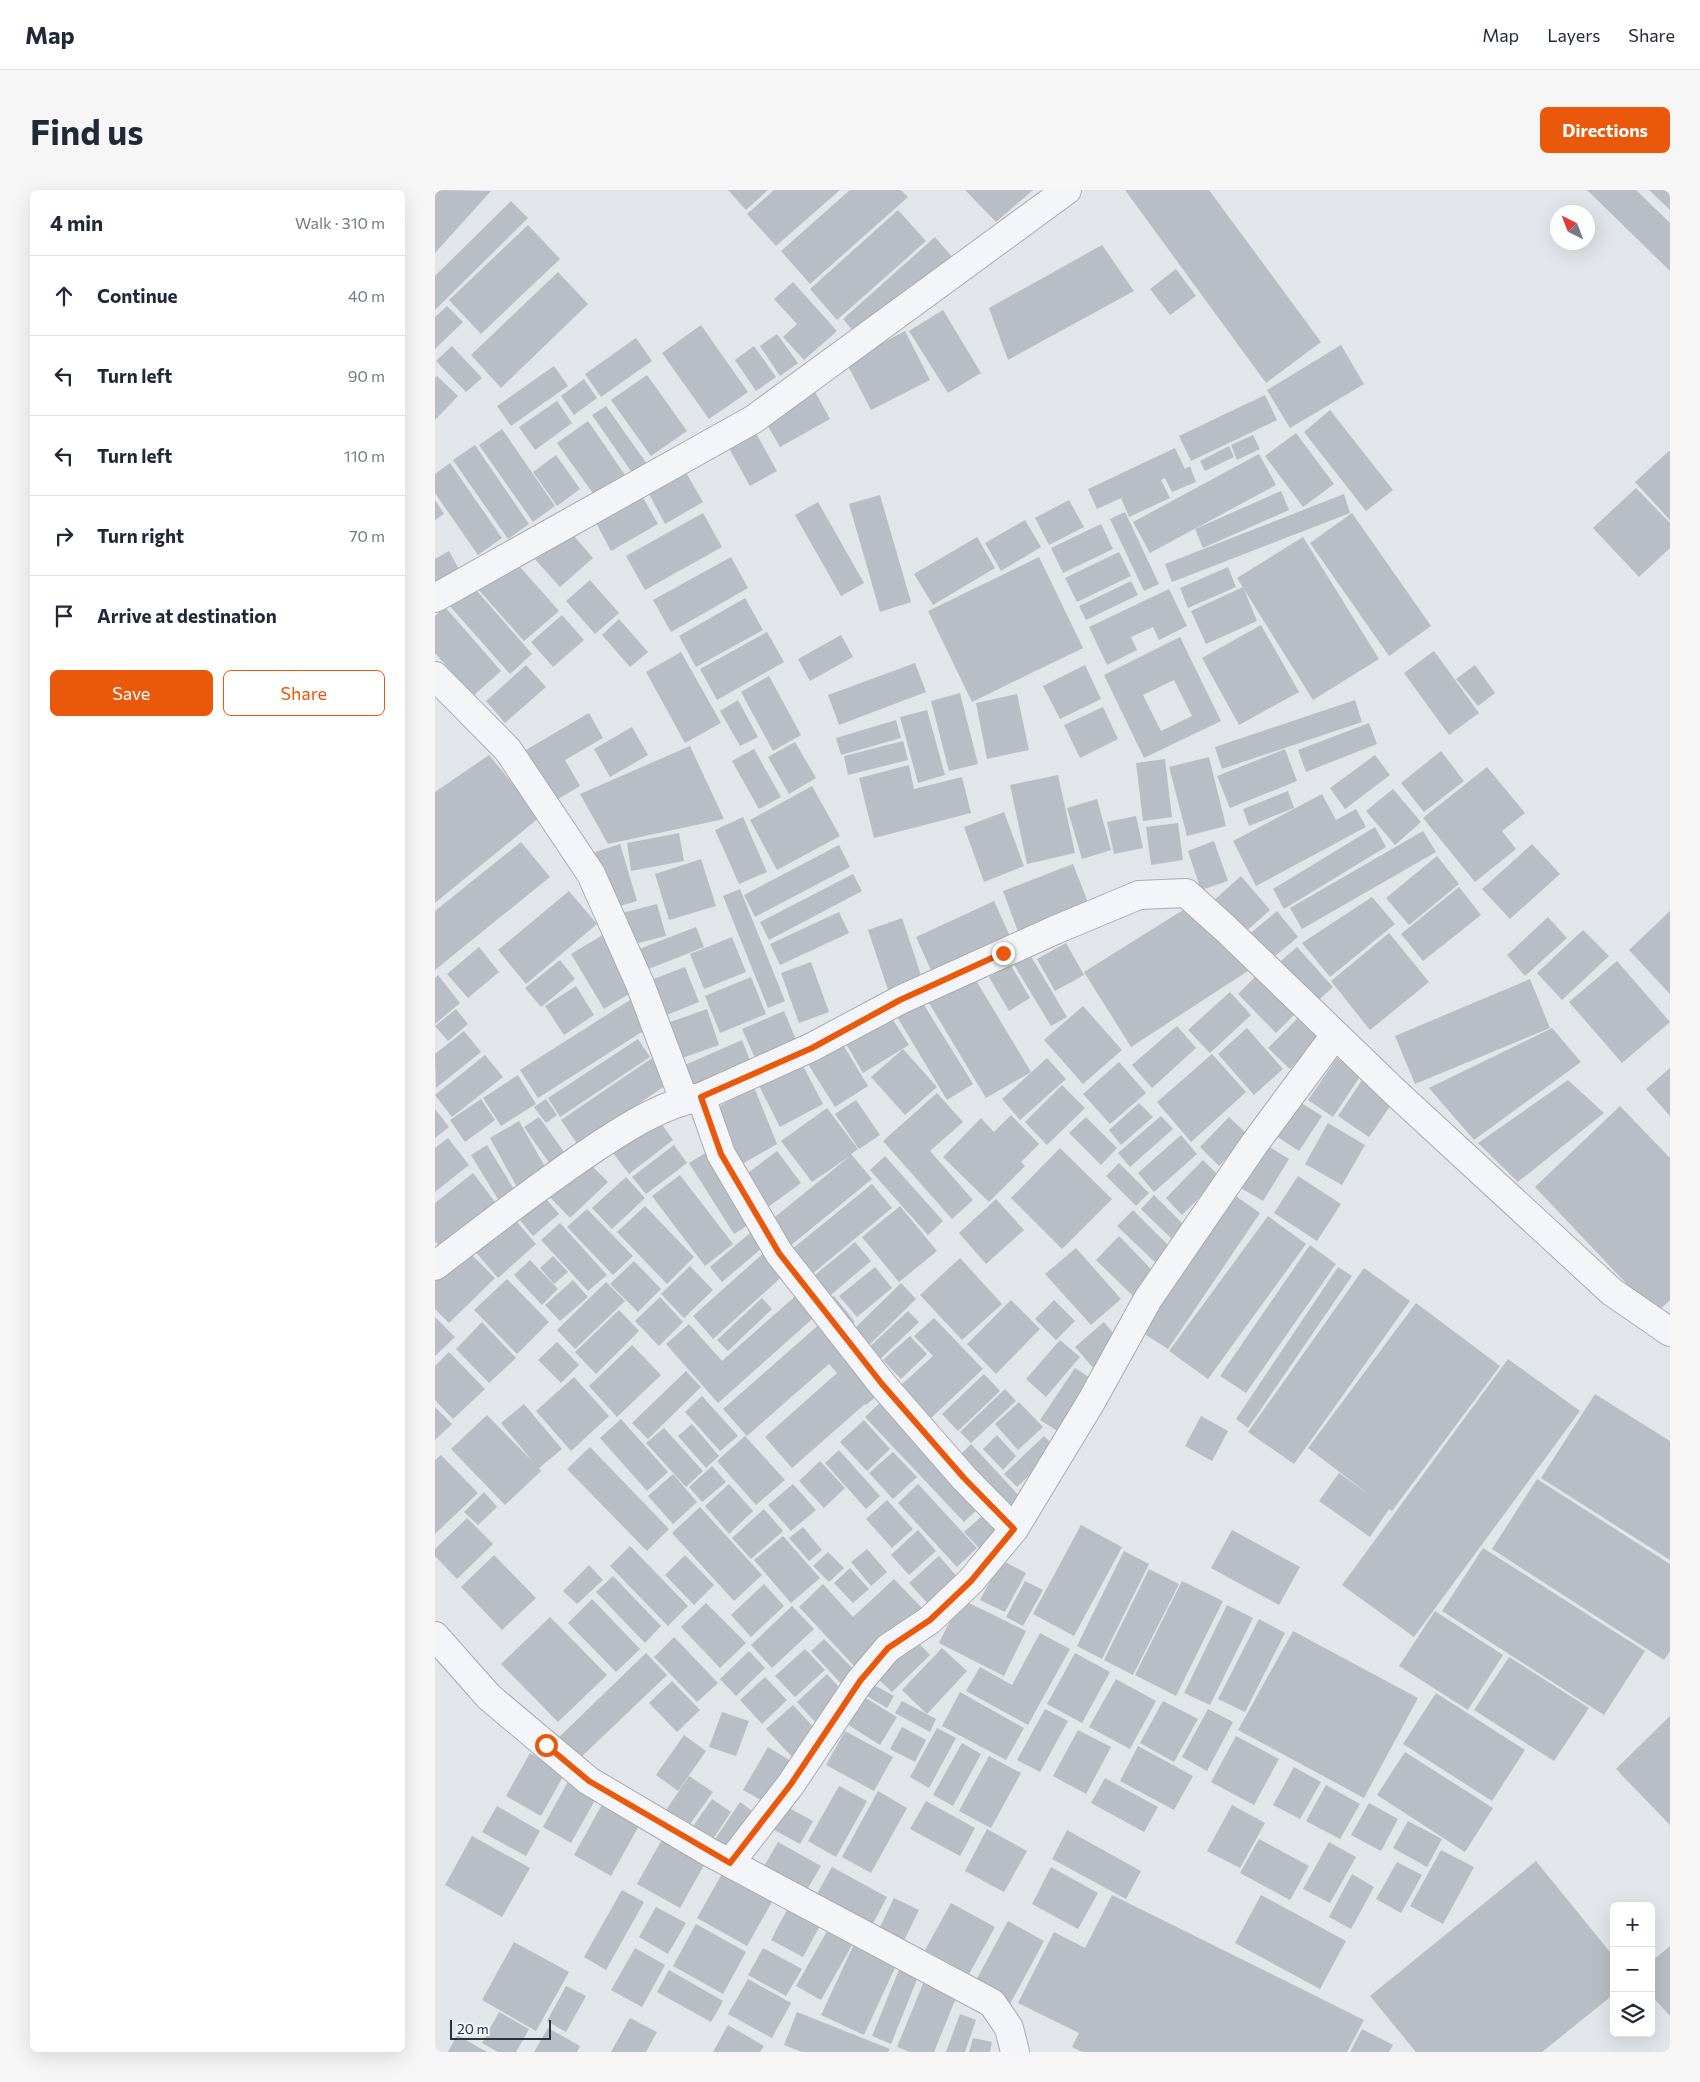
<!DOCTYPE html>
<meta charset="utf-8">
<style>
:root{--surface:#fff;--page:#f6f6f7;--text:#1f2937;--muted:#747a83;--line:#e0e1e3;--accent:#ea580c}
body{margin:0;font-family:Commissioner,sans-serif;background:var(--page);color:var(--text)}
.controls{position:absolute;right:15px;bottom:15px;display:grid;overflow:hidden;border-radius:8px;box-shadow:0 5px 20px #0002}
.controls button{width:45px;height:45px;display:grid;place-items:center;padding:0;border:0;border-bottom:1px solid var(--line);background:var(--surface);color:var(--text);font:25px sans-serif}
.compass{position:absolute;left:1115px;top:15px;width:45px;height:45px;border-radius:50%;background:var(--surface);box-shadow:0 5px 20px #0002;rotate:318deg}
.scale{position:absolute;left:15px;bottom:12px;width:101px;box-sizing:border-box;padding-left:5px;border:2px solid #2a3241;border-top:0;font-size:14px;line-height:18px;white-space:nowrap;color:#2a3241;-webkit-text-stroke:4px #f1f4f7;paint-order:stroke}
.stop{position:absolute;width:15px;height:15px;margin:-11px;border:4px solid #ea580c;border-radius:50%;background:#fff}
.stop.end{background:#ea580c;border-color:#fff;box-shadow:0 1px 5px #0008}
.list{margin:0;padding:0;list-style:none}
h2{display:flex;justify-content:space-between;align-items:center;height:65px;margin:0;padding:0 20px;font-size:21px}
h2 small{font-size:16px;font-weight:400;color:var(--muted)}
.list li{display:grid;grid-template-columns:32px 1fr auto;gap:15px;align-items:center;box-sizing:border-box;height:80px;padding:0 20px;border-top:1px solid var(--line)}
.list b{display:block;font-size:19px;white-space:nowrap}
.list em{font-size:16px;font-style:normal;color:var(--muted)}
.actions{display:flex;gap:10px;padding:15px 20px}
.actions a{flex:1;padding:11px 0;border:1px solid var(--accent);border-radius:8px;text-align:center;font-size:18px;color:var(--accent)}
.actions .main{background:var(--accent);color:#fff}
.icon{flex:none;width:28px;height:28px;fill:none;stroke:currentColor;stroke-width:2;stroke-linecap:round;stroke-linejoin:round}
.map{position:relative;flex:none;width:1235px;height:1862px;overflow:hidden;border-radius:8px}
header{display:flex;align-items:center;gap:30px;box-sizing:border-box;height:70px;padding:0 25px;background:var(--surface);border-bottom:1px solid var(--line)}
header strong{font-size:24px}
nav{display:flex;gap:28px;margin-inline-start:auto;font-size:18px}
.intro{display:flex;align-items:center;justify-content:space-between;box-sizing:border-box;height:120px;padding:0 30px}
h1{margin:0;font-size:35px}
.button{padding:12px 22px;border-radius:8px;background:var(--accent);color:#fff;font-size:18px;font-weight:700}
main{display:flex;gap:30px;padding:0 30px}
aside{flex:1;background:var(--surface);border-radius:8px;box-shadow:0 5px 20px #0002}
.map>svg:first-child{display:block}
</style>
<header>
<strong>Map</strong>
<nav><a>Map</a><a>Layers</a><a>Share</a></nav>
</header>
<div class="intro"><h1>Find us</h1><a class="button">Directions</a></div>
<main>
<aside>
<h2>4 min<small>Walk · 310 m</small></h2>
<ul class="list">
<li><svg class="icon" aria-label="ahead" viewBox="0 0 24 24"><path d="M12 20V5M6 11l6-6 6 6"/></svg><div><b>Continue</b></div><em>40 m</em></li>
<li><svg class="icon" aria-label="left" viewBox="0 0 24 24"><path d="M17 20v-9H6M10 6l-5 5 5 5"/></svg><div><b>Turn left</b></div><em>90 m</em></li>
<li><svg class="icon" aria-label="left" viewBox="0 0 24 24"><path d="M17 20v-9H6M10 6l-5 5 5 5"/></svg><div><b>Turn left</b></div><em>110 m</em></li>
<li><svg class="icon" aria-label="right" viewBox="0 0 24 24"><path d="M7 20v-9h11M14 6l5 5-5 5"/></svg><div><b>Turn right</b></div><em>70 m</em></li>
<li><svg class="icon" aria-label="arrive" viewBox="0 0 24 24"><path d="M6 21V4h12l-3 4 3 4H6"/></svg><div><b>Arrive at destination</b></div></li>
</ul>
<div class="actions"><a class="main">Save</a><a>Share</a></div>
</aside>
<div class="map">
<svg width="1235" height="1862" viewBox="0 0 1235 1862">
<rect width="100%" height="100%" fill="#e2e5ea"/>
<g fill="#b9bec6" fill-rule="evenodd">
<polygon points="0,0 56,1 0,63"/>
<polygon points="293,0 333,0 311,20"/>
<polygon points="339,0 405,0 341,56 312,24"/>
<polygon points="415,0 466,0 473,7 375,94 346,61"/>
<polygon points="530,0 598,0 561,32"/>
<polygon points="690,0 774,0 886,152 831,193"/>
<polygon points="1152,0 1201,0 1235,33 1235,81"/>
<polygon points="1214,0 1235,0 1235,20"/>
<polygon points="76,11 93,28 0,120 0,86"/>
<polygon points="463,20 491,51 402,130 375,99"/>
<polygon points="93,35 125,69 46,144 14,110"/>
<polygon points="500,47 518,68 426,150 408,129"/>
<polygon points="667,55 699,101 573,170 554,118"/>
<polygon points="741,79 761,106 735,125 715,99"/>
<polygon points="123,82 153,114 66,198 36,165"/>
<polygon points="358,92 402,141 369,170 348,147 362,134 339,109"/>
<polygon points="12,116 28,132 0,159 0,127"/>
<polygon points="508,120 546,183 513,203 474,141"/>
<polygon points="266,135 313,202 274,229 227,163"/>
<polygon points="470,141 495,190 436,220 411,172"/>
<polygon points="342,144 363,173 345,186 325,156"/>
<polygon points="201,148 217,171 166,207 150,184"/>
<polygon points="906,155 929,194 855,238 832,200"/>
<polygon points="17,156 47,188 31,202 1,171"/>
<polygon points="319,156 341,187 321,201 300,170"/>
<polygon points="119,176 133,196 76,236 62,216"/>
<polygon points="212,185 252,241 216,266 176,210"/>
<polygon points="2,186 23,206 0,230 0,188"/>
<polygon points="149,189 162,208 139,225 126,206"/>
<polygon points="379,200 395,229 345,257 328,228"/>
<polygon points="830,205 842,230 756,271 744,246"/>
<polygon points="122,211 137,233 100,260 84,237"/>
<polygon points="171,216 212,274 198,284 157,225"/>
<polygon points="895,220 958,300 931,321 869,242"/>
<polygon points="153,231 192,288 162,309 122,253"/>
<polygon points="317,236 342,281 315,296 290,251"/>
<polygon points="67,239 120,316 98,332 44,255"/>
<polygon points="861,243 899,294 868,317 830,266"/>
<polygon points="818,245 825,259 802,270 796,255"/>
<polygon points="40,255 94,334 73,349 18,270"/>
<polygon points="794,256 799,267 770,281 765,271"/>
<polygon points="740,258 750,279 755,276 761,292 737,302 730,288 726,290 735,308 694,327 686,308 662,319 653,299"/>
<polygon points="1234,261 1235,262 1235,330 1200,292"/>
<polygon points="824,264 841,295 715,363 698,332"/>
<polygon points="121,265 145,299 122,316 98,282"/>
<polygon points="15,273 67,348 43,365 0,303 0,284"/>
<polygon points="249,279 268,312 230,334 212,300"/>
<polygon points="1201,298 1235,333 1235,358 1204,387 1158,338"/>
<polygon points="846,301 854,320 768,358 760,339"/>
<polygon points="206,304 223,334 176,361 160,331"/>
<polygon points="909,304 915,323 737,392 730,374"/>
<polygon points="445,305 476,412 445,422 414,314"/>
<polygon points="0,310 9,324 0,330"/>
<polygon points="634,310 649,337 614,355 600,328"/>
<polygon points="383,312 429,393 406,406 360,325"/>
<polygon points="690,322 724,394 709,401 675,329"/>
<polygon points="268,323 287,357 210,400 191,366"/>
<polygon points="917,323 996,436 954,466 875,353"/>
<polygon points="590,330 606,357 566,381 550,353"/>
<polygon points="666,334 678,359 628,383 616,358"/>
<polygon points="132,338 158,368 125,397 98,367"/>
<polygon points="542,347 560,378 498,415 479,384"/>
<polygon points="868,347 944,469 878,510 802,388"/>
<polygon points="14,361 26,383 0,398 0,369"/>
<polygon points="684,362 696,386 642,412 630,388"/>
<polygon points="296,367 313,398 236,442 218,410"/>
<polygon points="604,367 648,458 537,512 493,421"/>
<polygon points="78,369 124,421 89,451 43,399"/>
<polygon points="793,377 801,397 753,418 745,398"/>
<polygon points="155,390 184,423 160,444 131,411"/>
<polygon points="696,391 703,405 651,430 644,416"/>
<polygon points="36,394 97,464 75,484 13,414"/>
<polygon points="808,397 822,431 771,454 756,421"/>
<polygon points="734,399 752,436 724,450 718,437 696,447 702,460 672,475 654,437"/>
<polygon points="310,408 328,440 261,477 244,446"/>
<polygon points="10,417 66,481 38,506 0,463 0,426"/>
<polygon points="127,425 149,450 118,477 96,452"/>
<polygon points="184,429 213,462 195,477 167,445"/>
<polygon points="826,435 864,502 804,535 767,468"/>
<polygon points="332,442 349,472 282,510 265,479"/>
<polygon points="406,445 418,467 375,491 363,469"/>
<path d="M 745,447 L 786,531 L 709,568 L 669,485 ZM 739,490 L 757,526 L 726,541 L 708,505 Z"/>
<polygon points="999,461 1044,523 1014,545 969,483"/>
<polygon points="246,462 286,533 250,553 211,482"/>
<polygon points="480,473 491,502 404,535 393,505"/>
<polygon points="91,475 111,497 70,533 51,511"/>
<polygon points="650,475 666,509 625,529 608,496"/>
<polygon points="1040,475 1060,503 1043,516 1021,489"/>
<polygon points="334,486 366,545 338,561 306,502"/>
<polygon points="525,503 543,574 514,581 496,511"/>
<polygon points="582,504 594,560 552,569 541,513"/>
<polygon points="303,510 323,547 305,556 285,521"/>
<polygon points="920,510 927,532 787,579 780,557"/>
<polygon points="668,517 683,549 645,568 629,535"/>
<polygon points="492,520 510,585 483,593 465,527"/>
<polygon points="154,523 168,548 130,570 145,596 118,612 89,561"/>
<polygon points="461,530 466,548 406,565 401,548"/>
<polygon points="934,533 942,554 871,582 863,560"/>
<polygon points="197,537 213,565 175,587 159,559"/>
<polygon points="468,551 473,570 413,585 409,566"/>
<polygon points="360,552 381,588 354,604 333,567"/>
<polygon points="255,556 289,629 173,654 145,604"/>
<polygon points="319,559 346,607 324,619 297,571"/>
<polygon points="850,559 862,591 795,618 782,586"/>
<polygon points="1006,561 1029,591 989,622 966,593"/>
<polygon points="54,565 105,627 0,713 0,602"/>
<polygon points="940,565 955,585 910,619 895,598"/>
<polygon points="774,567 791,636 752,646 734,577"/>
<polygon points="730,569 737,627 708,631 701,573"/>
<polygon points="474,575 479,599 527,587 536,623 439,648 424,588"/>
<polygon points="1052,577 1090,623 1067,641 1081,659 1040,692 988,628"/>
<polygon points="623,585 640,663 592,674 575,595"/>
<polygon points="377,596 405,646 342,680 315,630"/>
<polygon points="958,599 986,632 960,655 931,621"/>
<polygon points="853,601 859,618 814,636 808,619"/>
<polygon points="887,604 901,630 921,619 931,637 821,696 798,651"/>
<polygon points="662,609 676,660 647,669 632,618"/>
<polygon points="569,622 589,676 549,692 529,637"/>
<polygon points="701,626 708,658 679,664 672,632"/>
<polygon points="308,627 332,682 304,694 280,640"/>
<polygon points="743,633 748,670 716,675 711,637"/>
<polygon points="940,637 951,657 849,719 838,699"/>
<polygon points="988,641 1001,662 867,739 855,718"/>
<polygon points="244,643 249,671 196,681 192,653"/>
<polygon points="779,651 793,691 766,700 753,661"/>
<polygon points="86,652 115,687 0,780 0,721"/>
<polygon points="185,654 202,711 175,719 157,663"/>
<polygon points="1097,654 1125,684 1075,729 1047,699"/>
<polygon points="404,655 415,677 320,727 309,705"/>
<polygon points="1002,666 1024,694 974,735 951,708"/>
<polygon points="266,669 281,716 234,730 220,684"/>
<polygon points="638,674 656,720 585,747 568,701"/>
<polygon points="418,684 427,701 334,750 325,732"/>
<polygon points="806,686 835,720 807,745 777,712"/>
<polygon points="1024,697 1046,725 988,771 966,744"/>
<polygon points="305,699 350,811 333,818 288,706"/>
<polygon points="134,701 162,734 91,794 63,760"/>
<polygon points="937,707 960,734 895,787 867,753"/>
<polygon points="559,711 578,753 500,789 481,747"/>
<polygon points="222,714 231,746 196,755 187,723"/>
<polygon points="756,715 819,777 696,857 649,782"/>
<polygon points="842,721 863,747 833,772 812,746"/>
<polygon points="1235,721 1235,804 1194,760"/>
<polygon points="404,722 414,743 345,775 335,754"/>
<polygon points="1113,727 1132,748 1090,786 1072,765"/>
<polygon points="467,728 487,788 453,800 433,740"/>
<polygon points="261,737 269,757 206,782 199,761"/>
<polygon points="1148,740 1174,766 1127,810 1102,783"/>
<polygon points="171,743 204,798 169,819 136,764"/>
<polygon points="954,743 994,792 935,840 896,791"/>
<polygon points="297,747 311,782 269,799 255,764"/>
<polygon points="631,753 649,785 620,801 602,769"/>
<polygon points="44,757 64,782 33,808 12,784"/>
<polygon points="862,757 898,797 876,817 839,777"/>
<polygon points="594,763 632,827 616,836 578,773"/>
<polygon points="125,770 140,789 106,817 90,798"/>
<polygon points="1182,771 1235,832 1187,873 1134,812"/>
<polygon points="376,772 394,822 364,833 346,783"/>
<polygon points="575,774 595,808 574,821 554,787"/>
<polygon points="250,777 264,812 222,829 208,793"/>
<polygon points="828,779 866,818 841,843 803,804"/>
<polygon points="3,785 25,813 0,834 0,788"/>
<polygon points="316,787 331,824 285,843 270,806"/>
<polygon points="539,787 596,882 551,908 494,813"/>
<polygon points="1095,789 1115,838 980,894 960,846"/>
<polygon points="141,796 159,825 129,845 110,816"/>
<polygon points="795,802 816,825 775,863 753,840"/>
<polygon points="195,810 213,838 103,908 85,880"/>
<polygon points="486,810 538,894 512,910 461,825"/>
<polygon points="648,816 687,860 648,894 609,850"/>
<polygon points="21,819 33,834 13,851 0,836"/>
<polygon points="272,819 284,855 236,872 224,836"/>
<polygon points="349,821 364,857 323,875 307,839"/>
<polygon points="867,824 889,844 855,879 833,858"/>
<polygon points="455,825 474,855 428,883 410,852"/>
<polygon points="742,836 761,858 717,898 697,875"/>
<polygon points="812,838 848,879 819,905 783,864"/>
<polygon points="1117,838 1146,872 1039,950 994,898"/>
<polygon points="29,841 46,862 1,898 0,864"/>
<polygon points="203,849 215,867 125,927 113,908"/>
<polygon points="307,850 318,878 262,902 250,875"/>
<polygon points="407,853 433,896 400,917 373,874"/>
<polygon points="468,859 502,897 470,925 436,887"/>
<polygon points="223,864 240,889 143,955 126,930"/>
<polygon points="777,864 811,902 756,952 722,912"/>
<polygon points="50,865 68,887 17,927 0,905"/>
<polygon points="612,868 631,889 585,930 567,909"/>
<polygon points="902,868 926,885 898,927 873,910"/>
<polygon points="684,872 711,903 675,934 648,904"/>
<polygon points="367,874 388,914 345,937 324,896"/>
<polygon points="1235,878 1235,926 1211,899"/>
<polygon points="83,885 101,914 66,936 48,908"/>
<polygon points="927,890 958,912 934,947 903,926"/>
<polygon points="1133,890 1169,923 1083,992 1043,953"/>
<polygon points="627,895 650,918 612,955 590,932"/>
<polygon points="319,897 342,954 302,977 274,922"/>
<polygon points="502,903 528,932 495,961 538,1010 517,1029 448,951"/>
<polygon points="46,909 60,930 30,952 15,930"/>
<polygon points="111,909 122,925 111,933 99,917"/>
<polygon points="860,909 887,926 864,961 838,944"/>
<polygon points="421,910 445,945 424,959 400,924"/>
<polygon points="704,913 718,927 686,955 674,940"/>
<polygon points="1185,916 1235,968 1235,1110 1220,1124 1100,997"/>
<polygon points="392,918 423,959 416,964 437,989 355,1056 335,1031 415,966 377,992 346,951"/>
<polygon points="0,919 14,937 0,948"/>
<polygon points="576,925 604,954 586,972 590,976 554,1012 508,967 546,928 559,942"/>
<polygon points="726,926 738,939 695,977 683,963"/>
<polygon points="104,927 132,966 117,977 89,937"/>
<polygon points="651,927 682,958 666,975 634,943"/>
<polygon points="794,927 814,946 784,976 765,957"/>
<polygon points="223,929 238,950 194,984 178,963"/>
<polygon points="84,931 113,982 83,999 55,948"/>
<polygon points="893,933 930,955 907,995 870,974"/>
<polygon points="746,945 762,964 719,1002 703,983"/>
<polygon points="13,948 34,975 0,1002 0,958"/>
<polygon points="830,954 854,969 828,1011 804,997"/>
<polygon points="52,955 80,1001 64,1011 36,965"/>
<polygon points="239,955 252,973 211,1004 197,987"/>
<polygon points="625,958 677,1009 627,1059 576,1008"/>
<polygon points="277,959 321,1030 299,1044 254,973"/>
<polygon points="342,961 366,993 329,1020 305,989"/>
<polygon points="450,966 508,1031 493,1045 435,980"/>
<polygon points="148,967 173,992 135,1028 111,1003"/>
<polygon points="768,970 785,987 747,1025 731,1008"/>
<polygon points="684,973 714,1003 701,1016 671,986"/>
<polygon points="38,983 63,1016 7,1060 0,1051 0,1013"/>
<polygon points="245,985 298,1054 270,1076 217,1006"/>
<polygon points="863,986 906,1014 882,1051 839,1023"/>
<polygon points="191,987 210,1008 177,1039 157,1018"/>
<polygon points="437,994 457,1018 376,1085 356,1060"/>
<polygon points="795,1002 825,1023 733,1159 703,1140"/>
<polygon points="106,1003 124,1024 98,1046 80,1024"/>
<polygon points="719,1005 754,1040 741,1053 706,1019"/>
<polygon points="561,1009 589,1040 551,1074 524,1043"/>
<polygon points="210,1016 259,1067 232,1094 182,1042"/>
<polygon points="465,1016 502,1061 464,1092 427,1047"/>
<polygon points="152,1019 198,1066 178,1085 132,1037"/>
<polygon points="698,1020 739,1061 724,1076 682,1036"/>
<polygon points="76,1025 101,1054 63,1088 38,1059"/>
<polygon points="833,1026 871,1054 773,1189 734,1161"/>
<polygon points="125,1033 172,1085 153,1101 106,1050"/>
<polygon points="322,1037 334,1052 287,1092 275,1077"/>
<polygon points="684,1046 721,1084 699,1107 661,1070"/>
<polygon points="420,1052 436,1071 391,1109 375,1089"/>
<polygon points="875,1055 901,1074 811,1203 785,1186"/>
<polygon points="641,1058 686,1109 656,1135 610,1084"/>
<polygon points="32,1060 60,1088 14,1133 0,1119 0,1091"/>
<polygon points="332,1060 352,1082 278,1149 258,1126"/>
<polygon points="118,1066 133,1082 119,1094 105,1078"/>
<polygon points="525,1068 567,1114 527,1150 485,1105"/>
<polygon points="95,1070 123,1099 107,1115 79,1085"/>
<polygon points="199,1071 226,1099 203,1122 175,1094"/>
<polygon points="255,1076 278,1100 249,1128 226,1104"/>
<polygon points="440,1077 457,1098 422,1127 404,1106"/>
<polygon points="903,1077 917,1086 813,1238 801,1229"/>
<polygon points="929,1078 975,1111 859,1274 813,1242"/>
<polygon points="72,1089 114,1132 82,1164 39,1120"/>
<polygon points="138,1090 153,1107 125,1131 110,1115"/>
<polygon points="171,1092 190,1111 140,1159 122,1140"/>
<polygon points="466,1093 481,1109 429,1160 414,1144"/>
<polygon points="365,1102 384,1123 283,1213 231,1154 254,1134 287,1171"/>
<polygon points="399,1106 420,1132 409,1141 388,1115"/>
<polygon points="225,1107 248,1132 224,1156 200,1131"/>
<polygon points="327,1108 337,1119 293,1161 282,1150"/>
<polygon points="576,1110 605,1139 561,1184 532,1154"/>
<polygon points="619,1110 640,1131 621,1150 600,1129"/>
<polygon points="981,1113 1065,1176 957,1321 954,1319 935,1347 884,1311 904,1283 935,1305 873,1258"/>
<polygon points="184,1120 204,1141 161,1184 140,1162"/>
<polygon points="473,1121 484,1132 440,1174 428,1163"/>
<polygon points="0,1127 20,1147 0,1166"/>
<polygon points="499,1128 548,1179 496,1228 466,1195 498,1166 479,1146"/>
<polygon points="388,1131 449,1200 431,1215 430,1214 357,1278 330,1247 402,1183 418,1201 394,1174 312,1246 288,1219"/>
<polygon points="47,1132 81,1168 54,1193 21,1159"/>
<polygon points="669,1132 685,1151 660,1180 640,1157"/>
<polygon points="475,1146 492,1164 466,1189 448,1170"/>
<polygon points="625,1150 645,1167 611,1207 591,1189"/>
<polygon points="122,1152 144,1175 126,1193 103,1170"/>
<polygon points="197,1155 226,1185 182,1227 154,1196"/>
<polygon points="14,1162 50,1199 18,1229 0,1210 0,1176"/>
<polygon points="1073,1169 1145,1221 979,1447 907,1395"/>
<polygon points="640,1178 658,1190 624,1242 605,1230"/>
<polygon points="251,1181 266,1197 213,1249 197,1233"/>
<polygon points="549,1184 565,1201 523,1241 507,1224"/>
<polygon points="139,1187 174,1226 136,1261 101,1221"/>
<polygon points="570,1199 581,1211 536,1253 525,1242"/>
<polygon points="1160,1204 1235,1251 1235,1370 1106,1288"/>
<polygon points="267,1206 303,1246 285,1261 250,1222"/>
<polygon points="450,1208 549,1313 529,1332 430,1227"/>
<polygon points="584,1212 608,1237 583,1260 560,1234"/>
<polygon points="89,1214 127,1259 104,1278 106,1281 70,1315 16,1259 52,1225 98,1272 66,1233"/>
<polygon points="0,1217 17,1234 0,1250"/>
<polygon points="766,1226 793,1241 777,1271 750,1256"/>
<polygon points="186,1229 233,1282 212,1301 165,1248"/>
<polygon points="429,1230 455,1259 432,1281 405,1252"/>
<polygon points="257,1234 284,1266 271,1278 243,1246"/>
<polygon points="229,1238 268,1281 251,1297 211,1253"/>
<polygon points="562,1245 581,1266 568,1280 548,1259"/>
<polygon points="310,1246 350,1290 321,1315 282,1271"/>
<polygon points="609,1246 622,1259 582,1297 569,1284"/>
<polygon points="536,1254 589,1311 574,1326 521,1269"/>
<polygon points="155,1257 234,1339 212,1361 132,1279"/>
<polygon points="404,1260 445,1306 431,1319 390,1273"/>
<polygon points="458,1262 482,1287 458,1309 434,1283"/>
<polygon points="6,1265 43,1303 0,1344 0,1270"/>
<polygon points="385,1271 410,1298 389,1318 364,1291"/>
<polygon points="277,1276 291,1292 267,1312 254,1297"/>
<polygon points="238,1284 262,1312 238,1334 213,1306"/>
<polygon points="1102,1289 1235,1374 1235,1461 1229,1470 1057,1359"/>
<polygon points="294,1294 318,1321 294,1344 270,1316"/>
<polygon points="358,1294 381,1320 356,1341 333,1315"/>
<polygon points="483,1294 542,1358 522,1377 463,1313"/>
<polygon points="49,1302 62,1317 43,1335 29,1322"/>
<polygon points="452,1310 478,1339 457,1358 431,1329"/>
<polygon points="265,1317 327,1385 299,1411 237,1343"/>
<polygon points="329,1319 348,1341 316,1369 297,1348"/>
<polygon points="554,1320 570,1337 545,1359 529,1342"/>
<polygon points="32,1328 58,1354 22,1389 0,1366 0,1359"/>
<polygon points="646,1335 687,1357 639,1446 598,1424"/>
<polygon points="368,1337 387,1360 374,1371 354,1348"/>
<polygon points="483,1340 501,1361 474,1385 456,1365"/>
<polygon points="797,1340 865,1377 844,1415 776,1378"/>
<polygon points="348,1346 385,1388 356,1413 319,1370"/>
<polygon points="195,1356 253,1416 233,1436 175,1376"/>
<polygon points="1048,1358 1210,1461 1169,1525 1007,1421"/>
<polygon points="432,1359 452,1382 436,1396 416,1372"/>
<polygon points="689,1361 714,1374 667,1469 642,1456"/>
<polygon points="393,1362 409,1378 394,1392 378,1376"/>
<polygon points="59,1365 101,1408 67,1440 26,1397"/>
<polygon points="250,1365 279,1395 259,1415 230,1385"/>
<polygon points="504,1366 525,1390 495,1416 474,1393"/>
<polygon points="566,1370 591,1383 570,1422 545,1410"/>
<polygon points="154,1375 168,1390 142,1414 128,1401"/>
<polygon points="415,1378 434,1399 418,1413 399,1393"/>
<polygon points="714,1379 744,1394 698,1485 669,1470"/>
<polygon points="178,1386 226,1436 210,1453 161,1402"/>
<polygon points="459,1389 487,1418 422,1479 364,1417 388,1394 418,1427"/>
<polygon points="590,1391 608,1400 588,1436 571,1427"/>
<polygon points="747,1391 788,1411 741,1506 700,1485"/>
<polygon points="329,1394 349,1416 316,1447 296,1425"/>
<polygon points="157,1409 205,1459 181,1482 133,1433"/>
<polygon points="526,1409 591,1441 569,1486 504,1453"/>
<polygon points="271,1413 311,1453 285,1478 246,1437"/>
<polygon points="792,1415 818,1428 775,1515 749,1503"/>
<polygon points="357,1416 379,1439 337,1478 316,1455"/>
<polygon points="1000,1421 1068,1465 1033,1520 964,1476"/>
<polygon points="115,1427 172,1485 123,1532 66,1474"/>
<polygon points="824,1429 850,1443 810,1522 783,1509"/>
<polygon points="858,1441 983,1508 929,1608 803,1540"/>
<polygon points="605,1443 635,1459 593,1535 531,1501 545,1477 577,1495"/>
<polygon points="475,1444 495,1465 457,1502 437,1483"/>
<polygon points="239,1447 283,1493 262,1512 219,1467"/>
<polygon points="389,1449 425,1486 411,1499 376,1461"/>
<polygon points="507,1458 532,1481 492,1524 467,1500"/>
<polygon points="370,1459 390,1480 360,1507 340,1486"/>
<polygon points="314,1461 330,1478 301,1506 285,1489"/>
<polygon points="211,1463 232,1485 141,1572 120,1551"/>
<polygon points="640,1463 675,1482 647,1533 612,1514"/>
<polygon points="1074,1467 1154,1518 1119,1571 1039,1520"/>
<polygon points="392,1484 411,1505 381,1533 362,1512"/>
<polygon points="330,1487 352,1510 327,1534 305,1510"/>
<polygon points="681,1489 721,1511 695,1559 654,1537"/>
<polygon points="237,1491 265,1520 242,1542 214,1513"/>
<polygon points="434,1492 459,1506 452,1518 427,1503"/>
<polygon points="525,1502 589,1538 571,1570 507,1536"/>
<polygon points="1001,1503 1090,1560 1057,1611 968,1554"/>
<polygon points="424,1504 462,1527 445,1555 407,1531"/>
<polygon points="467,1511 501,1529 495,1542 460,1523"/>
<polygon points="728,1511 763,1529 739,1572 705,1553"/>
<polygon points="358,1515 384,1543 358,1568 331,1539"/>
<polygon points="610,1519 633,1531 605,1582 582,1570"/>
<polygon points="773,1519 798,1532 772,1581 747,1567"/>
<polygon points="287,1522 314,1531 301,1566 274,1557"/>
<polygon points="1235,1526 1235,1635 1181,1579"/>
<polygon points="467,1537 491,1550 480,1572 455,1559"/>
<polygon points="502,1538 521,1548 494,1598 475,1587"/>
<polygon points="643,1540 676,1557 651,1604 618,1586"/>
<polygon points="410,1541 458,1567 439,1601 391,1575"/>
<polygon points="249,1545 271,1561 243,1601 221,1585"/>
<polygon points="801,1546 844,1569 819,1615 776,1592"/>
<polygon points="527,1553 546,1564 518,1616 498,1605"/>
<polygon points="703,1556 758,1586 739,1620 685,1591"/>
<polygon points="333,1557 356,1571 331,1613 308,1600"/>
<polygon points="970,1562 1058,1618 1030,1662 942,1605"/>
<polygon points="95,1563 130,1583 106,1626 71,1606"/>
<polygon points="554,1566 586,1583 556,1638 524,1621"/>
<polygon points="859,1577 886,1592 865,1629 838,1615"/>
<polygon points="136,1586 164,1603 136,1653 108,1637"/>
<polygon points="254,1586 278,1602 248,1644 225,1629"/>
<polygon points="670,1588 723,1617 709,1642 656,1613"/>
<polygon points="891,1595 925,1614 905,1649 871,1631"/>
<polygon points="404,1596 432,1611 401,1667 373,1651"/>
<polygon points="443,1601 472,1618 436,1683 407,1667"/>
<polygon points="277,1609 296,1622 272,1658 252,1645"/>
<polygon points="169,1611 206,1632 176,1686 139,1665"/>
<polygon points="491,1611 540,1638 525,1666 475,1639"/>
<polygon points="305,1612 324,1626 295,1668 276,1655"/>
<polygon points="345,1613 378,1631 365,1654 332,1636"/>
<polygon points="934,1613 963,1629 946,1661 916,1645"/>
<polygon points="797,1615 830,1633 805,1678 772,1661"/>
<polygon points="62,1616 105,1641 91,1666 47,1642"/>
<polygon points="973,1631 1007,1649 992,1677 958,1658"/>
<polygon points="552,1639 592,1661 569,1702 530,1681"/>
<polygon points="632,1640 706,1681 691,1709 617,1669"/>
<polygon points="230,1644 273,1668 245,1718 202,1694"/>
<polygon points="37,1646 95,1678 67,1727 10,1695"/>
<polygon points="824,1649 874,1676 855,1710 805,1683"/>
<polygon points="343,1652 386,1676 370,1703 327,1680"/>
<polygon points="894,1652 921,1667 895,1713 868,1699"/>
<polygon points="1006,1660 1039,1677 1008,1734 975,1716"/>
<polygon points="1101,1671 1179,1767 1179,1804 1107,1862 981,1862 935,1806"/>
<polygon points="962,1672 987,1685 966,1723 941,1709"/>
<polygon points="397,1677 452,1707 435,1739 379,1709"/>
<polygon points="616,1677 663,1703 643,1739 597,1714"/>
<polygon points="288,1682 338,1710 312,1756 262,1728"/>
<polygon points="917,1684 939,1697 916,1739 894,1727"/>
<polygon points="187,1700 209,1712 171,1780 149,1767"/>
<polygon points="677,1705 929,1830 912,1862 647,1862 637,1857 644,1843 583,1813 619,1742 650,1758"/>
<polygon points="826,1705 911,1751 885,1799 800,1753"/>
<polygon points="459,1708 484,1720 466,1757 441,1745"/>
<polygon points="516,1713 560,1737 534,1784 490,1760"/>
<polygon points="354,1716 386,1734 368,1767 336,1750"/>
<polygon points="221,1717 251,1733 233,1764 204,1747"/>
<polygon points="573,1731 609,1751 575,1814 539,1794"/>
<polygon points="261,1734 311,1762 288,1804 238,1776"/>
<polygon points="395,1736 420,1750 386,1810 361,1796"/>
<polygon points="421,1750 464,1769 429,1845 386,1825"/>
<polygon points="79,1752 134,1782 101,1841 47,1810"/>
<polygon points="1235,1756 1235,1826 1216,1805 1216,1772"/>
<polygon points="200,1758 230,1775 207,1817 176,1800"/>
<polygon points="328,1758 367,1779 351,1806 313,1785"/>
<polygon points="466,1775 485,1782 456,1854 437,1846"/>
<polygon points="234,1780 288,1811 276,1832 222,1802"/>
<polygon points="313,1789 356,1813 337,1848 293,1824"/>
<polygon points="490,1789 523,1803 499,1862 475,1862 462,1857"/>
<polygon points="131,1796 151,1806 131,1842 112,1831"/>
<polygon points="64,1822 94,1839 81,1862 63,1862 47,1853"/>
<polygon points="362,1822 455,1859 453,1862 367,1862 349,1855"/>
<polygon points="525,1824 541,1830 530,1862 511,1862"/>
<polygon points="195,1828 222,1842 211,1862 176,1862"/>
<polygon points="293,1835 329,1856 325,1862 278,1862"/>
<polygon points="113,1838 145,1856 142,1862 99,1862"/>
<polygon points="927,1839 958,1855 954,1862 915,1862"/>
<polygon points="22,1845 52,1862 13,1862"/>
<polygon points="538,1848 557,1852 555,1862 534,1862"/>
</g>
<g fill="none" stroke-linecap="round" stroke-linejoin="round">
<g stroke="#a7acb4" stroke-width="30">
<g id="minor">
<polyline points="0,408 319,229 632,0"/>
<polyline points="0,486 73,560 156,684 205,794 249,910"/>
<polyline points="266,907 286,964 344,1063 447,1194 529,1288 579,1339"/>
<path d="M 0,1076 C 53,1035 105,995 160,958 C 192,937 229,913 266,907 L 377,857 L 465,810 L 620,740 L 704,705 L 751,703 L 791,739 L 960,902 L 1177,1102 L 1235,1142"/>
<polyline points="0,1446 54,1507 154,1591 274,1662 557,1813 574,1838 580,1862"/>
<polyline points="295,1673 356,1594 425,1491 453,1458 495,1430 536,1391 579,1339 656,1212 713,1109 820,953 900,845"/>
</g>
</g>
<use href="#minor" stroke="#f4f5f8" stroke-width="28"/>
</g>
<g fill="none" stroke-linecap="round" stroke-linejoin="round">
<polyline stroke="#ea580c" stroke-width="6" points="111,1555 154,1591 295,1673 356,1594 425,1491 453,1458 495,1430 536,1391 579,1339 529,1288 447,1194 344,1063 286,964 266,907 377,858 465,810 568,763"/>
</g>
</svg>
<div class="controls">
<button>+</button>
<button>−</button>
<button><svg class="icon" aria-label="layers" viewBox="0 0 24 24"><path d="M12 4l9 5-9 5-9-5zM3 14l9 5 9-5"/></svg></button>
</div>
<svg class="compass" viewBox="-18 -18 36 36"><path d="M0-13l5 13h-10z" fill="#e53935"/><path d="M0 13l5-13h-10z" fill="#747a83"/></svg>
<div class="scale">20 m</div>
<div class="stop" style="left:111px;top:1555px"></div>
<div class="stop end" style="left:568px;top:763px"></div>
</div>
</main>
